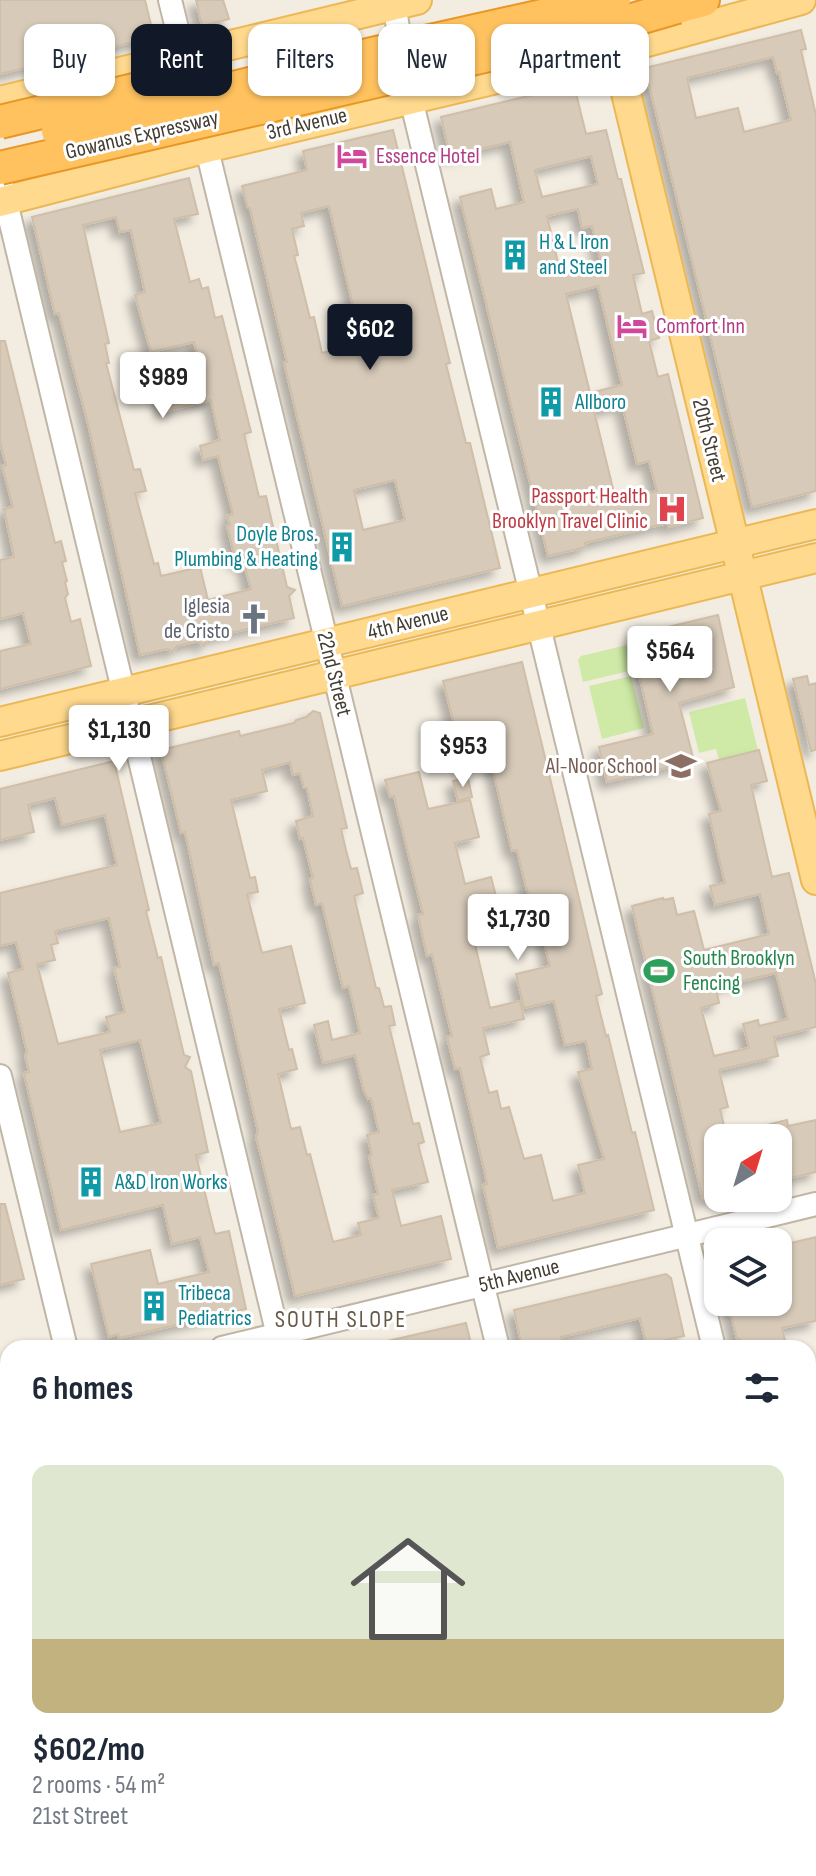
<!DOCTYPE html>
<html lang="en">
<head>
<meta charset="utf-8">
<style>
  :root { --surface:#fff; --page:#f2f2f3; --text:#1f2937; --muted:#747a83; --line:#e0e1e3; --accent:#111827 }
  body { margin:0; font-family:"Sofia Sans Condensed",sans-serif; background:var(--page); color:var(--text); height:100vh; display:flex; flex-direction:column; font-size:30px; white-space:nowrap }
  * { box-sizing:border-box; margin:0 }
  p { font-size:26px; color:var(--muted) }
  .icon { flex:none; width:44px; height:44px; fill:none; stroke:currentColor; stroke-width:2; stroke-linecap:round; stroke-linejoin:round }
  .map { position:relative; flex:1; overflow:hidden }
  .drawer { position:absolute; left:0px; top:1340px; width:816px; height:536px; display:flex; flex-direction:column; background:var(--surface); border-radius:24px 24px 0 0; box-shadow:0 2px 6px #0004 }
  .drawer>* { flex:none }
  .top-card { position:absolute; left:24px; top:24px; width:768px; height:72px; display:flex; gap:16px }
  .needle { width:52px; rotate:38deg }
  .controls { position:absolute; left:704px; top:1124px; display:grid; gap:16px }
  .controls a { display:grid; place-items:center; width:88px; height:88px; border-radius:16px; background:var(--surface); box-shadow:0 2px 6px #0004; font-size:40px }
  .price { position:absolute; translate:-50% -68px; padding:0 18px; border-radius:8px; background:#fff; color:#222; font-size:26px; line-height:52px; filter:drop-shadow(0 2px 4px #0008) }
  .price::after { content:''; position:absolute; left:50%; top:48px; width:24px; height:18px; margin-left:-12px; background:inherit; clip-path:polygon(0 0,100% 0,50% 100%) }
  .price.selected { background:var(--accent); color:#fff }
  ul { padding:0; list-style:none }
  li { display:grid; align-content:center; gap:16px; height:424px; padding:0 32px }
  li+li { border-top:2px solid var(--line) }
  li span { display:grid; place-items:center; height:248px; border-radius:16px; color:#555 }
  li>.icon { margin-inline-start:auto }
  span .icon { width:144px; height:144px; fill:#fffc; stroke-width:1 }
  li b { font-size:34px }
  h2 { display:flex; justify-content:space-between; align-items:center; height:96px; padding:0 32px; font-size:34px }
  .pill { padding:0 28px; border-radius:16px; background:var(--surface); box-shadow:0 2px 6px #0004; font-size:28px; line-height:72px }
  .pill.selected { background:var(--accent); color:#fff }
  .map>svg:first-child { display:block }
  .green { fill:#cfeaa6 }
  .building { fill:#d7cab9; stroke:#cfbea8; stroke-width:2; fill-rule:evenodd; filter:url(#shadow) }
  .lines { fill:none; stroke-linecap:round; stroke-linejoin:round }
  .minor-casing { stroke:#c0b6a6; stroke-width:26 }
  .major-casing { stroke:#ecb755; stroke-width:32 }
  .highway-casing { stroke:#e89725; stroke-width:36 }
  .minor { stroke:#fff; stroke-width:22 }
  .major { stroke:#ffd98d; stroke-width:28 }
  .highway { stroke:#ffc25f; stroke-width:32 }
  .highway-bridge-casing { stroke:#e89725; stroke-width:36; stroke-linecap:butt }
  .highway-bridge { stroke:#ffc25f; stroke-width:32 }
  .labels { text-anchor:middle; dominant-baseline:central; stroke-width:6; stroke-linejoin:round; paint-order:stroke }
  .street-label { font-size:22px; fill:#433c32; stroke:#fff }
  .hotel-label { font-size:22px; fill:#b23c85; stroke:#fff; text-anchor:start }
  .culture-label { font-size:22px; fill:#0d838f; stroke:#fff; text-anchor:start }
  .health-label { font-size:22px; fill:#be3a42; stroke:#fff; text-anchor:end }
  .worship-label { font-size:22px; fill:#5b616d; stroke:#fff; text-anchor:end }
  .education-label { font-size:22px; fill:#785e54; stroke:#fff; text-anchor:end }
  .leisure-label { font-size:22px; fill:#27864d; stroke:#fff; text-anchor:start }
  .neighbourhood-label { font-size:24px; letter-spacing:2px; fill:#675948; stroke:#fff }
</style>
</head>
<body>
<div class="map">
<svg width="816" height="1876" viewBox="0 0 816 1876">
  <defs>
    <filter id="shadow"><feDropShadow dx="-7" dy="7" stdDeviation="4" flood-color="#0004"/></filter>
  </defs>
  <rect width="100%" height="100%" fill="#f2ece1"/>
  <g class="green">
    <path d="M627,645l6,25 -50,12 -5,-22 3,-4z"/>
    <path d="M631,676l13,52 -42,11 -13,-53z"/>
    <path d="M745,698l13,52 -39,10 -3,-11 -17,4 -10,-41z"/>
    <path d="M8,1427v441h163l2,8h-173v-447z"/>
  </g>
  <g class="building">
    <path d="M0,0h145l9,37 -154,37z"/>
    <path d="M196,0h27l6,19 -27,7z"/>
    <path d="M801,30l5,19 -5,1 15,65v376l-64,16 -107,-439zM773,57l4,16 2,-1 12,48 -47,12 -6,-24 -42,10 -9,-40z"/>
    <path d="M574,85l12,49 20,-4 12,49h3l23,94 -11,2 9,39 10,-3 7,27 -10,3 9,36 10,-3 35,144 -34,9 -1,-4 -67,16 -16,4 1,4 -38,9 -88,-359 31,-8 5,20 28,-7 -14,-60 -60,14 -9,-39zM591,156l7,28 -56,13 -7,-27zM578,209l4,19 10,-2 10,40 -41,9 -14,-59zM598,286l24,99 -32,8 -24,-99zM622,404l15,60 12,-3 8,30 -41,10 -22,-90z"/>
    <path d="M393,130l57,233 -4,1 20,79h4l30,125 -158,38 -58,-244h3l-37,-154h-2l-6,-22 65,-16 -4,-19zM329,206l33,137 -40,10 -8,-36 -4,1 -12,-48 -4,-14 4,-1 -6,-26 12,-3 -3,-13zM395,480l10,40 -42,10 -9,-40z"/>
    <path d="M189,178l9,36 -24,5 16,63 9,-3 3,10 6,-2 7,31 7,-2 29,116 -7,2 15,63 7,-1 21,91 8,3 -6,6 5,22 -86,20 -4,8 -6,-5 -21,5 -4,5 -7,-2 -26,6 -51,-227 -30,-115 -4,1 -23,-97zM116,217l4,15 11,-2 14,62 -10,3 16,57 43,-10 8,32 -13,3 2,9 -32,8 3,14 1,4 48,-12 9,40 -20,6 3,14 15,-4 15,58 -6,2 3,9 -3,1 9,36 7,-1 8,28 -43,11 -8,-33 -39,9 -3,-13 -4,1 -19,-71 11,-2 -6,-22 -6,1 -28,-107h3l-4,-19 4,-1 -26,-118z"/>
    <path d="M0,341h5l50,202 6,-2 5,20 -4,1 5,19 -2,1 3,12 -3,4 6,24 9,-3 11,47 -91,23v-38l31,-7 -8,-31 -23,6v-59l14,-3 -10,-48 9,-2 -11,-41 4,-1 -6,-23z"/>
    <path d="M718,615l16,72 -55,16 15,58 -87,21 -8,-35 54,-13 -23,-98z"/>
    <path d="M522,662l80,332 -6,2 10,40 2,-1 24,98 3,-1 19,78 -156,38 -15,-63 4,-1 -3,-15 -24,-101 -5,1 -8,-32 5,-1 -20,-82 -5,2 -9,-41 5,-1 -29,-118 -4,1 -5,-17 34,-8 9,37 42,-9 9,37 -24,6 10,41 26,-7 5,19 -18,5 3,10 -7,1 2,9 -6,2 20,85 30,-7 4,18 -41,9 6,26 -9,3 9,36 8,-2 4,18 8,-2 15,52 17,-4 12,46 32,-8 -7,-28 26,-6 -26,-87 14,-3 -6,-28 -21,4 -11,-44 -30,7 -8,-34 34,-8 -10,-40 -4,1 -19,-77 -5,1 -23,-98 -26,6 -20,-78z"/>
    <path d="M807,676l2,9 7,-2v67l-5,1 -18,-72z"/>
    <path d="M313,711l7,2 27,115 -6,1 5,21 5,19 6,-1 6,25 -9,3 22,92h3l5,19 7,-1 4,19 -6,1 5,20 19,78 6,-1 5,19 -6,2 10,38 -36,8 9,36 40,-10 10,43 -156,37 -33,-136 -6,-23 2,-6 -39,-168 -5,2 -29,-133 -4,1 -20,-83 78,-19 1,5 54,-13 2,-3 10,-3zM290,762l3,13 7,-2 4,15h3l6,28 -17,5 4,18 3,-1 10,40 -3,1 6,26 6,-2 21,85 6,-2 11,47 -28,7 -4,-19 -14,4 9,38 32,-8 9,36 4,8 3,-1 8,34 -12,3 5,20 -3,1 9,38 -5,1 6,23 -21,5 3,12 -28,7 -23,-88 -3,1 -7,-28 -9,2 -13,-55 19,-5 -5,-20 -3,1 -10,-41 26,-6 -14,-57 -29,7 -15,-59 11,-2 -3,-15 -5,1 -19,-78 36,-9 -5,-21z"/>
    <path d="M759,750l8,31 -16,4 21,92 17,-4 27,111v43l-42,10 4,19 -59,14 9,37 -8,2 7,29h-9v58l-15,3 -71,-293 31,-8 1,2 9,-2 4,17 17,-4 10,39 65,-16 -9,-40 -45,11 -5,-19 15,-3 -16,-69 12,-3 -14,-48zM776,973l12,46 -29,7 -1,-6 -15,4 6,24 -35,8 -13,-48 18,-5 -3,-16z"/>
    <path d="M114,761l35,149 -3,1 12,47 3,-1 23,98 6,2 -5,10 6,4 17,81 -12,3 14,59 5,20 14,-3 17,78 -127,29 -1,-4 -9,3 -18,-73 59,-14 8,34 51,-12 -9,-35 -28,7 -9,-39 -102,25 -37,-157 5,-1 -4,-17 2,-3 -19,-79 15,-4 -7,-27 -16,4v-53l117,-28 -12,-50 -43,10 -7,-27 -27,7 6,27 -34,8v-51zM109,918l11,49 -6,1 11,44 -19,5 4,15 -52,12 -21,-80 18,-4 -4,-15 7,-2 -3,-12zM140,1040l21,83 -41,9 -20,-82z"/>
    <path d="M468,778l4,19 -14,4 -5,-20z"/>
    <path d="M787,1120l1,6 28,-6v52l-38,9v-43h-5l-3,-14z"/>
    <path d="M0,1204h5l19,75 -24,6z"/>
    <path d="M816,1237v84l-34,7 5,20h-45l-2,-9h-3l-9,-37h50v-56z"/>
    <path d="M666,1274l5,4 13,58 -19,4 2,8h-20l-7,-30 -79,19 3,11h-42l-8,-38z"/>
    <path d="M466,1323l6,25h-88l-1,-6z"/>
  </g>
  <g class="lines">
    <g class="minor-casing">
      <g id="minor">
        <path d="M170,0l18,73"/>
        <path d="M393,0l18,99 303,1249"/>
        <path d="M203,133l295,1215"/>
        <path d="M0,177l281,1171"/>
        <path d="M0,1076l66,272"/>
        <path d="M222,1348l594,-144"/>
        <path d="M0,1402l8,-2"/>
        <path d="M808,1738l8,34"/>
        <path d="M808,1842l8,-3"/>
        <path d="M808,1862l8,-1"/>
        <path d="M191,1868l2,8"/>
        <path d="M408,1868l2,8"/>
        <path d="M623,1868l1,6 4,2"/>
        <path d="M687,1876l34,-8"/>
        <path d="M725,1876l32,-8"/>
      </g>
    </g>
    <g class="major-casing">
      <g id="major">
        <path d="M605,6l211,874"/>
        <path d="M0,101l417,-101"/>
        <path d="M0,202l207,-54 407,-97 187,-51"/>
        <path d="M0,722l816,-198"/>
        <path d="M0,756l816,-198"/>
      </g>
    </g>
    <g class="highway-casing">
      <path id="highway" d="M677,7l26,-7"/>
    </g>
    <use href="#minor" class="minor"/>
    <use href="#major" class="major"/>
    <use href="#highway" class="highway"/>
    <g class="highway-bridge-casing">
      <g id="highway-bridge">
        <path d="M0,122l180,-43"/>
        <path d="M58,131l314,-77 242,-54"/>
        <path d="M0,168l605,-140 72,-21"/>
      </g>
    </g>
    <use href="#highway-bridge" class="highway-bridge"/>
  </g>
  <defs>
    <g id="hotel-bare" transform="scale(2.4)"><path d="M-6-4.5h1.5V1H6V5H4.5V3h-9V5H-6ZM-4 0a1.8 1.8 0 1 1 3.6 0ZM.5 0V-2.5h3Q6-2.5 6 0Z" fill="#d1479c" stroke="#fff" stroke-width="2.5" paint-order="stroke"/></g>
    <g id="building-bare" transform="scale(2.4)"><path d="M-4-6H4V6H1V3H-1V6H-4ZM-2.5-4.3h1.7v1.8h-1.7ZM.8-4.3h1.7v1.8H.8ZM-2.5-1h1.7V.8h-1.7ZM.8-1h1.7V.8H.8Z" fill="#0f9aa8" stroke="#fff" stroke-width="2.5" paint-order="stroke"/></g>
    <g id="hospital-bare" transform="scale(2.4)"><path d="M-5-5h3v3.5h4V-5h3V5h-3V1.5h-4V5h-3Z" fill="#e0444e" stroke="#fff" stroke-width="2.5" paint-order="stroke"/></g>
    <g id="church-bare" transform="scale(2.4)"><path d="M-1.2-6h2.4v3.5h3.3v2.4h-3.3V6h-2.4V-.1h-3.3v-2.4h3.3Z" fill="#6b7280" stroke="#fff" stroke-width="2.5" paint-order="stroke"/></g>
    <g id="school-bare" transform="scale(2.4)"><path d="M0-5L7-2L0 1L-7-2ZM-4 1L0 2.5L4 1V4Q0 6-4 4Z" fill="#8d6e63" stroke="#fff" stroke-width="2.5" paint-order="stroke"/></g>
    <g id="stadium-bare" transform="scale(2.4)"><path d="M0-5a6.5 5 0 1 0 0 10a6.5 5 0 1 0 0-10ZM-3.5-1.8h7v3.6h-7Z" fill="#2e9e5b" stroke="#fff" stroke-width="2.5" paint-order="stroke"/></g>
  </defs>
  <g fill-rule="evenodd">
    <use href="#hotel-bare" x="352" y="156"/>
    <use href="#building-bare" x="515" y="255"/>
    <use href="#hotel-bare" x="632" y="326"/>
    <use href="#building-bare" x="551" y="402"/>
    <use href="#hospital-bare" x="672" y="509"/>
    <use href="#building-bare" x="342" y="547"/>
    <use href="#church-bare" x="254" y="619"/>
    <use href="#school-bare" x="681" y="766"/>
    <use href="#stadium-bare" x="659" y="971"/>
    <use href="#building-bare" x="91" y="1182"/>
    <use href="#building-bare" x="154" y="1306"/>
  </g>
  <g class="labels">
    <g class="street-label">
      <text transform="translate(307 124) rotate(-13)">3rd Avenue</text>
      <text transform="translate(142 135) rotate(-13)">Gowanus Expressway</text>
      <text transform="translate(709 440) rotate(76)">20th Street</text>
      <text transform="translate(408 623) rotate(-14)">4th Avenue</text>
      <text transform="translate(334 674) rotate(76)">22nd Street</text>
      <text transform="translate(519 1276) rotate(-14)">5th Avenue</text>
    </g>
    <g class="hotel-label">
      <text x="376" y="156">Essence Hotel</text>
      <text x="656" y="326">Comfort Inn</text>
    </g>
    <g class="culture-label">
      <text x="539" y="242">H &amp; L Iron<tspan x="539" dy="25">and Steel</tspan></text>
      <text x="575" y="402">Allboro</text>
      <text x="318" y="534" text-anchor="end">Doyle Bros.<tspan x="318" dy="25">Plumbing &amp; Heating</tspan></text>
      <text x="115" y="1182">A&amp;D Iron Works</text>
      <text x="178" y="1293">Tribeca<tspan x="178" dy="25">Pediatrics</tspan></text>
    </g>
    <g class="health-label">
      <text x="648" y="496">Passport Health<tspan x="648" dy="25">Brooklyn Travel Clinic</tspan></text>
    </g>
    <g class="worship-label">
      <text x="230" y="606">Iglesia<tspan x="230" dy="25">de Cristo</tspan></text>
    </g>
    <g class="education-label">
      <text x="657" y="766">Al-Noor School</text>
    </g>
    <g class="leisure-label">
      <text x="683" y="958">South Brooklyn<tspan x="683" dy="25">Fencing</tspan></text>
    </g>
    <g class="neighbourhood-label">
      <text x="341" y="1319">SOUTH SLOPE</text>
    </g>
  </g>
</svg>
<div class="controls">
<a><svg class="needle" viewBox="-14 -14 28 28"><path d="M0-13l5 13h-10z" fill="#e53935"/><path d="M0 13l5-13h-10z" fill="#747a83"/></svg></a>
<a><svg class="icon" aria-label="layers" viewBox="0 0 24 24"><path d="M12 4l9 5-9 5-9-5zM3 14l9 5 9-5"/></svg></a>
</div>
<b class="price selected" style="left:370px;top:372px">$602</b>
<b class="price" style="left:163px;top:420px">$989</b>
<b class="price" style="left:670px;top:694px">$564</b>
<b class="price" style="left:119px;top:773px">$1,130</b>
<b class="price" style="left:463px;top:789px">$953</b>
<b class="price" style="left:518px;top:962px">$1,730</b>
<div class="top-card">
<a class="pill">Buy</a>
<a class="pill selected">Rent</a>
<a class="pill">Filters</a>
<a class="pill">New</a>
<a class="pill">Apartment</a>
</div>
<section class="drawer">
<h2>6 homes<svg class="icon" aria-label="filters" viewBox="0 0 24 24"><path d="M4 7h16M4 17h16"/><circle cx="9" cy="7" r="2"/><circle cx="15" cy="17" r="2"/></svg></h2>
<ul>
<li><span style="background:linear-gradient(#dfe7d0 70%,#c2b280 0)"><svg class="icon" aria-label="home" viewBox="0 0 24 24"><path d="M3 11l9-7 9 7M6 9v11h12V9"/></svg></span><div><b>$602/mo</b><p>2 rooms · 54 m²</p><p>21st Street</p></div></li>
</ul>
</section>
</div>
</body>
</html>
